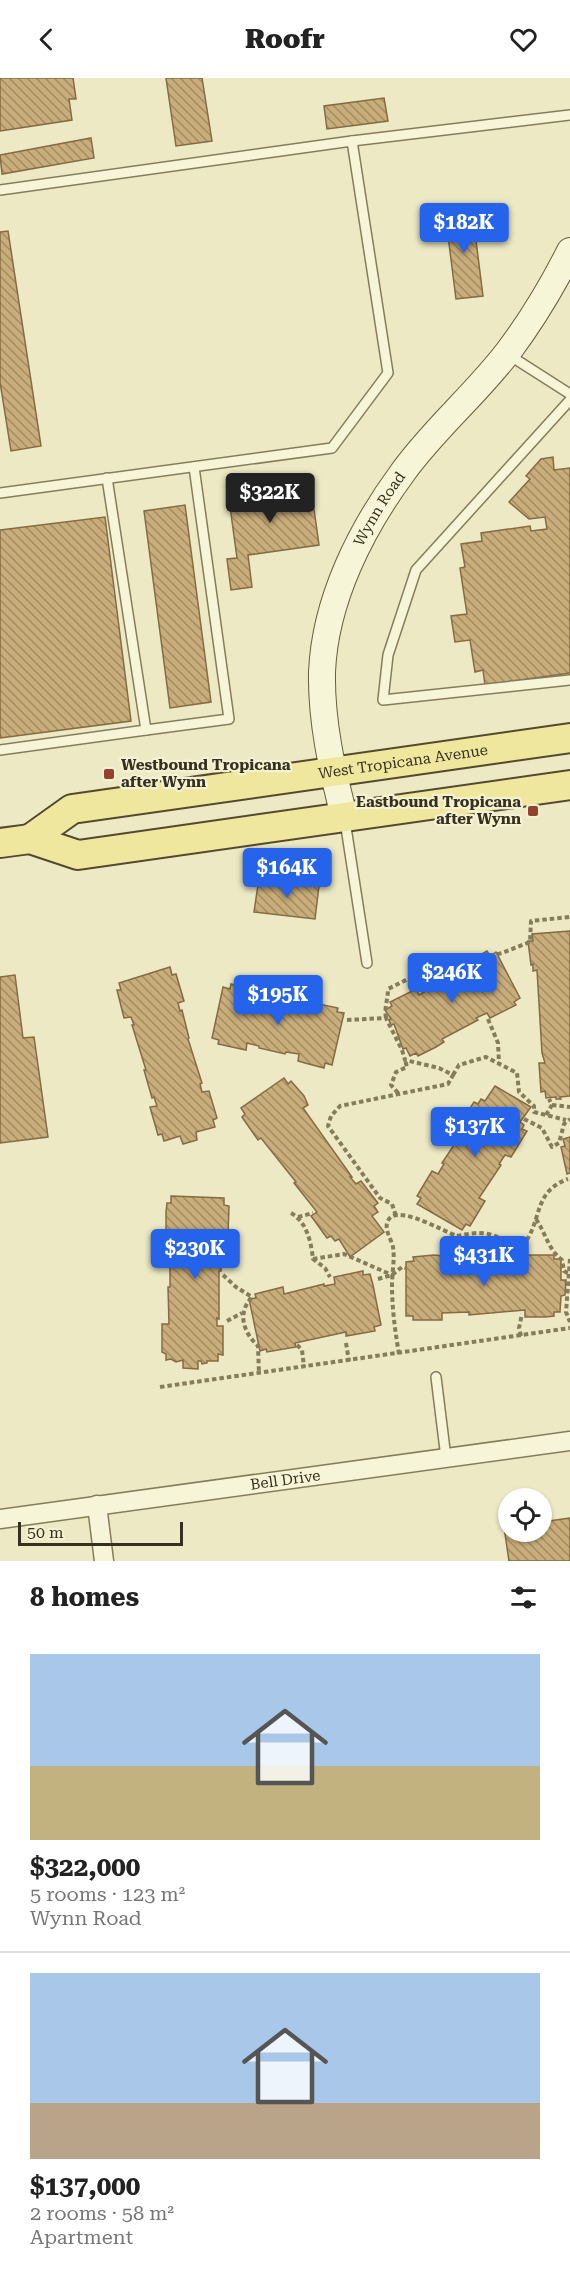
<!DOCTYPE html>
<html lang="en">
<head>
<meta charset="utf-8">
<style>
  :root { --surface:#fff; --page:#f2f2f2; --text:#222; --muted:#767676; --line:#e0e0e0; --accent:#2563eb }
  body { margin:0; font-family:"Roboto Serif",serif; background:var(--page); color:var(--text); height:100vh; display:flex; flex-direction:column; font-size:22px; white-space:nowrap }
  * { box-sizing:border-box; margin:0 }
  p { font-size:20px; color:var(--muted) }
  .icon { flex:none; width:33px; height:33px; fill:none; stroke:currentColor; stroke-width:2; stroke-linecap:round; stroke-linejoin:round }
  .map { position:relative; height:1483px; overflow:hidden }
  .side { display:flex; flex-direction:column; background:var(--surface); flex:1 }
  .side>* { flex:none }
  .controls { position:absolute; left:498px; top:1410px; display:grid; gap:12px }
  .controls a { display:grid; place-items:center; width:54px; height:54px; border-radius:50%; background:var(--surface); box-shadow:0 2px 4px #0004; font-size:30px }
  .scale { position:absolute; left:18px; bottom:15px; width:165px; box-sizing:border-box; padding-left:6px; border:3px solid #37301f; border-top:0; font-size:16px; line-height:21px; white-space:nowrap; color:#37301f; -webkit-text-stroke:4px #f4f2d3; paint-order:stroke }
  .price { position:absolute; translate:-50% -51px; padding:0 14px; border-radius:6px; background:var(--accent); color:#fff; font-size:20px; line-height:39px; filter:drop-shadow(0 2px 3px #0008) }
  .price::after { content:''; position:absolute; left:50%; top:36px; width:18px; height:14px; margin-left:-9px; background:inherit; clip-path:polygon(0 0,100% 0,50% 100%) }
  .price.current { background:#222; color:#fff }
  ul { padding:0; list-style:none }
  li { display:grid; align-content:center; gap:12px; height:318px; padding:0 30px }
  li+li { border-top:2px solid var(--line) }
  li span { display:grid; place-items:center; height:186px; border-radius:0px; color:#555 }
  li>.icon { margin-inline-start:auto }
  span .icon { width:108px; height:108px; fill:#fffc; stroke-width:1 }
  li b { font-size:26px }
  h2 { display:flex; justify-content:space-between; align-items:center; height:72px; padding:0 30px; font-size:26px }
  header { display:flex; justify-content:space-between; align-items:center; height:78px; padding:0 30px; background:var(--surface); font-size:27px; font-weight:800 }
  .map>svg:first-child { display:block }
  .building { fill:url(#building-back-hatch); stroke:#856b42; stroke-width:1.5 }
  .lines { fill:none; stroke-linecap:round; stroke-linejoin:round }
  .lane-casing { stroke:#867c5b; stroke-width:12 }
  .street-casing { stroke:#867c5b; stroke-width:21 }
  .secondary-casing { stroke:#685c3e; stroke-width:28 }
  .primary-casing { stroke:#54492f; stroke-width:32 }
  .path { stroke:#867c5b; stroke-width:4; stroke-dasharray:4.5 3; stroke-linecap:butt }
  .lane { stroke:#f7f5d7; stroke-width:9 }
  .street { stroke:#f7f5d7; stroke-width:18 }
  .secondary { stroke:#f7f5d7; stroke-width:26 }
  .primary { stroke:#eee79d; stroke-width:28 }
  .poi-dot { fill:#93432d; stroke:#f4f2d3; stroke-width:2 }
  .labels { text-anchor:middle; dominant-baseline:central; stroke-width:4.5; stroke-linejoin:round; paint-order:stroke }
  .street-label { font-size:15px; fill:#37301f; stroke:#f4f2d3 }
  .poi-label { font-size:15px; font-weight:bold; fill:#37301f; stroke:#f4f2d3; text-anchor:start }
</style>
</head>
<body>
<header><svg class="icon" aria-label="back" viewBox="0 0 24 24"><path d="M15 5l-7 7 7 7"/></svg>Roofr<svg class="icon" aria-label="heart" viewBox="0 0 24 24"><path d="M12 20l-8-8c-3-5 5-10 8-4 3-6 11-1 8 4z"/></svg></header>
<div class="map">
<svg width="570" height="1483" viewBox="0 0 570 1483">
  <defs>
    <pattern id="building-back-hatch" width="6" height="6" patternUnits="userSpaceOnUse" patternTransform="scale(1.5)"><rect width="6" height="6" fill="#c9ad7b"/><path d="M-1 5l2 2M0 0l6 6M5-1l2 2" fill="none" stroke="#a48d64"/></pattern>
  </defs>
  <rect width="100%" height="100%" fill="#ece9c4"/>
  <g class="building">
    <path d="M0,0h73l3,21h-7l3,21 -72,11z"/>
    <path d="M166,0h36l10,63 -36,5z"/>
    <path d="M384,20l4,23 -61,8 -3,-23z"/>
    <path d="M91,60l3,20 -92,16 -2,-19z"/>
    <path d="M472,131l11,87 -27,3 -11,-87z"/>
    <path d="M8,153l33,215 -30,5 -11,-69v-150z"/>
    <path d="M553,379l1,13 16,-2v205l-85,12 -2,-15 -8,2 -5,-32 -15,2 -4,-26 16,-2 -7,-46 5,-1 -4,-23 21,-3 -1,-8 49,-7 1,5 16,-2 -2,-12 -16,2 -20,-17 21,-23 -4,-3 15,-17z"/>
    <path d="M310,402l9,65 -71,10 4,32 -21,3 -4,-31 10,-1 -9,-66z"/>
    <path d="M185,427l26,197 -41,6 -26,-197z"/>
    <path d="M105,439l26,204 -131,17v-208z"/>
    <path d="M259,800l60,8 -4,33 -61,-7z"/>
    <path d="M570,853v165l-10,1 1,2h-5v-2l-10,1 -1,-7 -4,1 -2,-29h6l-3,-10 -5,-83 -4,1v-7l-2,1 -3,-24h5l-1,-7z"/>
    <path d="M487,873l3,5 6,-4 24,46 -6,4 2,3 -26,13 -3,-5 -11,5 2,2 -36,19 2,3 -8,5 -18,9 -2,-3 -6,3 -4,-8 -3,1 -9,-25 -3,1 -2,-5 2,-1 -6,-9 7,-4 -2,-4 26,-13 3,6 35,-20 1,1 10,-5 -3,-6z"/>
    <path d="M170,889l2,8 4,-1 8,27 -6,2 2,8 2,-1 7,28 -1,1 14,44 -2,1 2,8 7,-1 8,27 -4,2 2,7 -19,5 1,8 -14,4 -3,-8 -16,5 -2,-7 -4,1 -8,-28 7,-1 -3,-9 -2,1 -8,-28h2l-14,-45h2l-3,-8 -7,1 -7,-28h4l-2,-7z"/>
    <path d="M15,897l8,63 11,-1 14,100 -48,6v-166z"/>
    <path d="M231,906l28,6 -1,7 50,11 2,-6 28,6 -1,4 7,1 -12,52 -7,-2 -1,5 -19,-5 -7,-2 1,-7 -13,-2 -1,2 -26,-6v-2l-12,-3 -1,7 -28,-6 1,-4 -7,-2 11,-51 7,2z"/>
    <path d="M284,1000l4,6 3,-3 13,15 4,9 -5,3 49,69h-2l6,7 5,-3 17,22 -4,3 4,6 -6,4 12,16 -34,25 -11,-18 -4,2 -4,-5 -4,2 -16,-22 6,-4 -23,-29 2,-1 -35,-44 -3,2 -16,-23 3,-3 -4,-6z"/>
    <path d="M495,1008l36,21 -11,15 4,3 -2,4 5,2 -16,26 -6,-2 -6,9 2,1 -22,33 6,3 -15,25 -4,-2 -4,6 -45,-26 4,-6 -4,-2 15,-25 6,3 6,-10 -2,-1 22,-33 -6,-3 16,-25 4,2 3,-5 4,2z"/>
    <path d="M570,1059v36l-3,1 -6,-27 4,-1 -2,-7z"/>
    <path d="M171,1118l53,2v7l5,1 -1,28h-9v8l3,1 -1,28h-2v48l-2,-1v8h6v29l-5,-1v7h-11v2l-5,1 -1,-3h-3v8l-15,-1v-8l-7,2 -5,-3 -5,1v-6l-4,-2v-28h7l-1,-37h2v-46h2v-9l-6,-1v-19l1,-9h4z"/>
    <path d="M434,1177l9,1 -1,7h27v-2l56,1v-7h29v4h7v21h5l-1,15 -4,1 -1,16h-6v4l-9,1h-20v-7l-56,5v-3l-27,1v7h-29v-4h-7v-54l8,-1 -1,-4z"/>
    <path d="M363,1193v4l7,-1 3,11 8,40 -7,2 1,4 -29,5v-4l-51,11 1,4 -29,5 -1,-3 -6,2 -11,-52 7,-1 -1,-4 28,-7 1,7 40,-10v2l11,-2 -1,-7z"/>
    <path d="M570,1440v43h-61l-5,-34 4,-1v6h34v-10z"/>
  </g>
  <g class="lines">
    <g class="lane-casing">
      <g id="lane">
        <path d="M352,63l218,-26"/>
        <path d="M0,112l352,-49 36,232 -56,75 -332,45"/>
        <path d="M509,277l61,39"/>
        <path d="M570,322l-154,170 -28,85 -5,45 187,-20"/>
        <path d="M107,400l39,252 83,-11 -35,-252"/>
        <path d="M0,672l146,-20"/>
        <path d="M345,743l22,142"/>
        <path d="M436,1299l10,81"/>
      </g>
    </g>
    <g class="street-casing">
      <g id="street">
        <path d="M97,1427l7,56"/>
        <path id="s1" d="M0,1441l570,-78"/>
      </g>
    </g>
    <g class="secondary-casing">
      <g id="secondary">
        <path id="s2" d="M344,738c-12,-47 -23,-95 -22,-144 3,-72 39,-143 81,-200 31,-43 73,-78 105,-120 24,-32 44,-65 62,-101"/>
      </g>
    </g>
    <g class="primary-casing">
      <g id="primary">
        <path id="s3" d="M30,761l42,-30 498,-71"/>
        <path d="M0,765l30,-4 48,16 492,-70"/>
      </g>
    </g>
    <g class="path">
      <path d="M386,940c-2,-11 2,-18 2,-29l64,-32 7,7 43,-11 28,-11 1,-21 39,-4"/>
      <path d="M488,941l10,24 1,20"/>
      <path d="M347,942l39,-2 16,32 3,10 34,8 14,7 -5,9 -108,22 -9,10 -3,10 52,72 12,6 4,12"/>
      <path d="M453,997l6,-10 27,-8 31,16 2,19 15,14v6l32,8"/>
      <path d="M398,1015l-7,-8 5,-13 11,-5 -2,-7"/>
      <path d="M552,1027l18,2"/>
      <path d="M546,1037l6,-10 -3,-6"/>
      <path d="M524,1041l18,9 10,19 7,-4 5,-19 6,-5"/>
      <path d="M291,1135c16,9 20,29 22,46l12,9 5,9"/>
      <path d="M298,1139l15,-4"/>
      <path d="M536,1141c10,15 12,30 26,41l2,11 5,3"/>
      <path d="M457,1158c10,-2 24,-5 35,-1 14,4 13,12 31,10 20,-24 9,-53 45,-66"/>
      <path d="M313,1181l31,-5 48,21"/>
      <path d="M570,1181l-4,53 4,10"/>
      <path d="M223,1197l13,12 16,10c-15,16 -9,35 6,49l1,28"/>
      <path d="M378,1201l14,-4 10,-8 4,1"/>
      <path d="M227,1243l15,-8"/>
      <path d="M521,1258l-2,-8 3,-14"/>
      <path d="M346,1265l3,18"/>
      <path d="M297,1267l5,5 2,17"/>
      <path d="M399,1276c-4,-23 -7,-46 -7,-69 0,-13 3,-26 1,-38 -2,-9 -12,-22 -2,-30 13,-9 52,14 66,19l1,7 -10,10"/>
      <path d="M160,1309l410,-59"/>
    </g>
    <use href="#lane" class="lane"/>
    <use href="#street" class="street"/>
    <use href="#secondary" class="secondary"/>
    <use href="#primary" class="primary"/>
  </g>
  <g class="poi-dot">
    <rect x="103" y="690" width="12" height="12" rx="3"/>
    <rect x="527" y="727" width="12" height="12" rx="3"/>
  </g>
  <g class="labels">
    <g class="street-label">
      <text stroke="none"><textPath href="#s2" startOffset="321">Wynn Road</textPath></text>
      <text stroke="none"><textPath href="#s3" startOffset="386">West Tropicana Avenue</textPath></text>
      <text stroke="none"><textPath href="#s1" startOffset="288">Bell Drive</textPath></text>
    </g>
    <g class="poi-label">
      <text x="121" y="687">Westbound Tropicana<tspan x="121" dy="17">after Wynn</tspan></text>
      <text x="521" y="724" text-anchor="end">Eastbound Tropicana<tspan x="521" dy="17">after Wynn</tspan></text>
    </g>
  </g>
</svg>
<div class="controls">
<a><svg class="icon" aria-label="locate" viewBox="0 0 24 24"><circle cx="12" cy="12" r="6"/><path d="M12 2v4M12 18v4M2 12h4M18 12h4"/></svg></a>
</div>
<div class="scale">50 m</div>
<b class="price" style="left:464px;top:176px">$182K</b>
<b class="price current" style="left:270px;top:446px">$322K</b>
<b class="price" style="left:287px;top:821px">$164K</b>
<b class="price" style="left:452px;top:926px">$246K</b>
<b class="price" style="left:278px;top:948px">$195K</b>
<b class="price" style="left:475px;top:1080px">$137K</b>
<b class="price" style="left:195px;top:1202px">$230K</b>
<b class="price" style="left:484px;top:1209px">$431K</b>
</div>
<section class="side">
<h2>8 homes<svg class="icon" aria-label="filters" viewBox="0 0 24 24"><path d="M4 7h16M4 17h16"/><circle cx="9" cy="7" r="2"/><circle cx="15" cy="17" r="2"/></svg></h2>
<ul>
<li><span style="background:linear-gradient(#a9c7e8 60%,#c2b280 0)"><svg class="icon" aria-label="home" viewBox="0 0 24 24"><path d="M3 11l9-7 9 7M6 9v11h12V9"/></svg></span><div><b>$322,000</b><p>5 rooms · 123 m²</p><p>Wynn Road</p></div></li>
<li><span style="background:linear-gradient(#a9c7e8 70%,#b9a48a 0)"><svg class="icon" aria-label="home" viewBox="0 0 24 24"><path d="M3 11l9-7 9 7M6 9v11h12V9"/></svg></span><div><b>$137,000</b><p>2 rooms · 58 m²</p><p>Apartment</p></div></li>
</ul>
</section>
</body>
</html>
